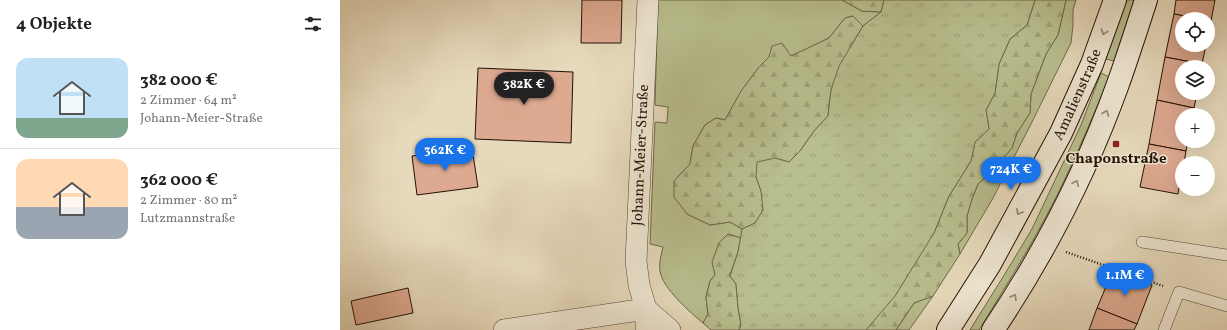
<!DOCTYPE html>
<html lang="de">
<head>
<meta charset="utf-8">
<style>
  :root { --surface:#fff; --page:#f6f6f6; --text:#222; --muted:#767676; --line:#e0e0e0; --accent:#1a73e8 }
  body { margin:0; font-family:Vollkorn,serif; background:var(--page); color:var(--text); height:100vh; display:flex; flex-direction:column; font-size:15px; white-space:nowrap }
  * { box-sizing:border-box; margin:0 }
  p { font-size:13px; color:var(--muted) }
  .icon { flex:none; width:22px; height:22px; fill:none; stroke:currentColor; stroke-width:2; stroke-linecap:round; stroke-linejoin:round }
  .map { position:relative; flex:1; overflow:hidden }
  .side { display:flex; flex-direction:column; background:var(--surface); width:340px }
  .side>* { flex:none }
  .tools { position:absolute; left:835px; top:12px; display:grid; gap:8px }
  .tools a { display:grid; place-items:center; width:40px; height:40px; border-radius:50%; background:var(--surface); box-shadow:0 4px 16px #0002; font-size:20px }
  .price { position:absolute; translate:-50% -34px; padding:0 9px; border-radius:14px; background:var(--accent); color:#fff; font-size:13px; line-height:26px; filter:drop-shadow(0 1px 2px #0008) }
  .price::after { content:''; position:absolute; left:50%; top:24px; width:12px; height:9px; margin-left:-6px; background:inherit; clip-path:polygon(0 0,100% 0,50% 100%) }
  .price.on { background:#222; color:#fff }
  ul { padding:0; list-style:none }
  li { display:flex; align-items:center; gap:12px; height:100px; padding:0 16px }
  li+li { border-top:1px solid var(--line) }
  li span { display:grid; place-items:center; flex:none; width:112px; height:80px; border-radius:12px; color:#555 }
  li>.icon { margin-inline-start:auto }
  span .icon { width:48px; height:48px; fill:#fffc; stroke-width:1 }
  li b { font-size:17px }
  h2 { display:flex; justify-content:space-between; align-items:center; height:48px; padding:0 16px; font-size:17px }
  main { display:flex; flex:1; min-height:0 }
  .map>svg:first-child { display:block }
  .grass { fill:#b8be8e; stroke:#6e684a }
  .forest { fill:url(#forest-firs); stroke:#6e684a }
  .park { fill:url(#park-tufts); stroke:#6e684a }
  .building { fill:#dda990; stroke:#231207 }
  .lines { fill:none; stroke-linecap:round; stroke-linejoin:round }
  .lane-casing { stroke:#544434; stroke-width:12 }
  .street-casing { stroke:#544434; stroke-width:22 }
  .secondary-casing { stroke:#231207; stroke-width:24 }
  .path { stroke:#231207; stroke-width:2.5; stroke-dasharray:1 2; stroke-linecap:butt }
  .lane { stroke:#efe7d3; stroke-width:11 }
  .street { stroke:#efe7d3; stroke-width:21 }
  .secondary { stroke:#efe7d3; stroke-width:22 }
  .oneway { stroke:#938777 }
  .poi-dot { fill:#8f2418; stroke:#efe7d3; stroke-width:1.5 }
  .labels { text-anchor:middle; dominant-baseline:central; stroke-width:3; stroke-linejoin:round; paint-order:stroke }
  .street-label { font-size:15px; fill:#231207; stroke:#efe7d3 }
  .poi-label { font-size:15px; font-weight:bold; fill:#231207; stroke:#efe7d3 }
</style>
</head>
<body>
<main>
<section class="side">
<h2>4 Objekte<svg class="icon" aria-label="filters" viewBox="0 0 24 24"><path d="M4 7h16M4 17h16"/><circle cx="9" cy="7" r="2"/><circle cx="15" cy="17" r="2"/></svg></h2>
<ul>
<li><span style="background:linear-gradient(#bfe0f5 75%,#7fa58c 0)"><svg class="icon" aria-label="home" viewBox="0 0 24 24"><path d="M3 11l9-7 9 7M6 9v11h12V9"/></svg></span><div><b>382 000 €</b><p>2 Zimmer · 64 m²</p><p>Johann-Meier-Straße</p></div></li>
<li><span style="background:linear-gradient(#ffd9b3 60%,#9aa5b1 0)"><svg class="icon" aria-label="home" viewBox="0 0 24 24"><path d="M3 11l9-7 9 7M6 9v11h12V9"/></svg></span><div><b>362 000 €</b><p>2 Zimmer · 80 m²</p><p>Lutzmannstraße</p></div></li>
</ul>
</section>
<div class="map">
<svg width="887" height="330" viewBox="0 0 887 330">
  <defs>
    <pattern id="forest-firs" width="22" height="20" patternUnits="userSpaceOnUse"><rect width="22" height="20" fill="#b8be8e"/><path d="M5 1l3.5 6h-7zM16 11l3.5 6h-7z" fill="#9ea279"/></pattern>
    <pattern id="park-tufts" width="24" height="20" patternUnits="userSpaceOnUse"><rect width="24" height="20" fill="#b8be8e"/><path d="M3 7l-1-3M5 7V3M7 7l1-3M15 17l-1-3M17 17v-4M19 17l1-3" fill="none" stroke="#9ea279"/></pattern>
  </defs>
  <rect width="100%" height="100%" fill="#e7dabc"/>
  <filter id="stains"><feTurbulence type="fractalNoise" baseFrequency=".005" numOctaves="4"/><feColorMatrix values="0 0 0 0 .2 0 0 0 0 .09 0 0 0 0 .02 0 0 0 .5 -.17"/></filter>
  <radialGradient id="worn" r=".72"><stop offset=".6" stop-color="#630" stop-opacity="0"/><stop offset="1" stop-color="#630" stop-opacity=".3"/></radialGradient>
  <g class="grass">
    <path d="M318,0h184l20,11 19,1 -18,14 -10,-10 -8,2 -16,20 -20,10 -18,8 -22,1c-19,18 -31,40 -44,63l-9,-2 -11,7 -12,21 -3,18 -16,17 13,33 23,11 20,-3 12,7 -1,9 -13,-4 -9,9 -6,19 2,13 -5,6 -4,16 2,17 -5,9c-12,-10 -41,-35 -43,-52 -1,-8 1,-16 3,-24l-13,-3 5,-122 12,1 1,-16 -13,-2z"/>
    <path d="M726,0h10l-3,10v15l-2,18 -40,81 -38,74 -33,56 -2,-10 9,-11v-17l5,-17 6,-15 12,-11 22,-25 5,-15 13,-20 1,-19 15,-40 12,-19z"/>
    <path d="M787,0h7l-20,61 -8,-2z"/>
    <path d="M761,73l8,4c-14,35 -29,70 -45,104 -24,51 -54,98 -83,146l-2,3h-9l33,-53 29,-48 49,-104z"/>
    <path d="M593,296l-24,34h-13l18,-27z"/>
  </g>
  <g class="forest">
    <path d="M502,0h42l-3,12 -19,-1z"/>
    <path d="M695,0h31l-8,35 -12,19 -15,40 -1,19 -13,20 -5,15 -22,25 -12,11 -6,15 -5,17v17l-9,11 2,10 -27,42 -19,7 -18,27h-30l68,-97 15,-37 22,-35 4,-19 14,-13 -3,-19 9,-17 4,-29 11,-25 17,-14z"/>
    <path d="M513,16l10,10 -11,18 -21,46 -3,26 -14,15 -14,20 -11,11 -14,-4 -19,19c6,15 12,32 0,45 -3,3 -10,5 -14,7l-12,-7 -20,3 -23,-11 -13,-17v-16l16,-17 3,-18 12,-21 11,-7 9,2 16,-29 18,-24 10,-10 3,-11 10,-3 9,13 38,-18 16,-20z"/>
    <path d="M388,234l13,4 -3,14 -8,23 6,9 2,23 3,18 -2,5h-28l-8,-7 5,-9 -2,-17 4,-16 5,-6 -3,-13 7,-19z"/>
  </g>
  <path class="park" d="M544,0h151l-8,25 -17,14 -11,25 -4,29 -9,17 3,19 -14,13 -4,19 -22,35 -15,37 -39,63 -29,34h-127l2,-5 -3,-18 -2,-23 -6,-8 8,-24 4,-23 13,-6 8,-13 -2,-19 -5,-14 1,-15 18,-4 14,4 11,-11 14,-20 14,-15 3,-26 8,-24 24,-40 18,-14z"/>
  <g class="building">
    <path d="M242,0h40l-1,43h-40z"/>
    <path d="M836,0h39l-4,21 -3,-1v-1h-7l-27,-5z"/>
    <path d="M834,14l27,5h-19v26h24l-4,19 -37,-7z"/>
    <path d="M825,57l37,7v3h-20v26h15l-3,15 -37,-8z"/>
    <path d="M138,68l95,4 -2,71 -96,-4z"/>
    <path d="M817,100l37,8 -1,7h-11v26h6l-2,10 -37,-7z"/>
    <path d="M809,144l37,7 -2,12h-2v8l-4,23 -38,-7z"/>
    <path d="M132,148l6,39 -61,8 -5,-39z"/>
    <path d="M773,270l39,15 -15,39 -40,-16z"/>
    <path d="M68,288l5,25 -57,12 -5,-24z"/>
    <path d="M757,308l40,16 -3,6h-45z"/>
  </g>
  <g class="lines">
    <g class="lane-casing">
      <g id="lane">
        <path d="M802,242l85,13"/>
        <path d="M824,330l15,-38 48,14"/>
      </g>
    </g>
    <g class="street-casing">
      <g id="street">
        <path d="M164,330l142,-21 24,21"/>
        <path id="s1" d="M306,330v-21l-7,-24 -3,-24 12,-261"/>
      </g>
    </g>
    <g class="secondary-casing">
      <g id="secondary">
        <path id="s2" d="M608,330l42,-66 71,-131 31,-69 23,-64"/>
        <path d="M653,330c51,-76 94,-160 125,-246 10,-28 19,-56 28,-84"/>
      </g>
    </g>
    <path class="path" d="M726,252l97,34"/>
    <use href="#lane" class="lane"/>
    <use href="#street" class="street"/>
    <use href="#secondary" class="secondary"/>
  </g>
  <defs><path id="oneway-chevron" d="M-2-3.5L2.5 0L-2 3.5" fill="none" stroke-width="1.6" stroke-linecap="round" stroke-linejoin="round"/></defs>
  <g class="oneway">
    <use href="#oneway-chevron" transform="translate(764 32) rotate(110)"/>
    <use href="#oneway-chevron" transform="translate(766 113) rotate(-68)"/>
    <use href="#oneway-chevron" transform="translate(736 183) rotate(-64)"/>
    <use href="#oneway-chevron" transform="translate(679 212) rotate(119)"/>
    <use href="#oneway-chevron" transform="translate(674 297) rotate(-59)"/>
  </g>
  <rect class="poi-dot" x="772" y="140" width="8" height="8" rx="2"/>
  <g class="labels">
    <g class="street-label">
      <text stroke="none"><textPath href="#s2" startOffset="269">Amalienstraße</textPath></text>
      <text stroke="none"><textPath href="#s1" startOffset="176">Johann-Meier-Straße</textPath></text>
    </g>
    <g class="poi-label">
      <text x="776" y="159">Chaponstraße</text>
    </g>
  </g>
  <rect width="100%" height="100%" filter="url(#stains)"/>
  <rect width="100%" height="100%" fill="url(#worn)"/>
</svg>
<div class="tools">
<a><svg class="icon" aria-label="locate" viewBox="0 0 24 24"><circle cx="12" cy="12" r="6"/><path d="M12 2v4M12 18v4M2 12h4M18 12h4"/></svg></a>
<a><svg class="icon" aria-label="layers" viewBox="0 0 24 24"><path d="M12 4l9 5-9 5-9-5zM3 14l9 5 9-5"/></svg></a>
<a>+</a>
<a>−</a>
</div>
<b class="price on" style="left:184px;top:106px">382K €</b>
<b class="price" style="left:105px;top:172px">362K €</b>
<b class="price" style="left:671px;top:191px">724K €</b>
<b class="price" style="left:785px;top:297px">1.1M €</b>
</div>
</main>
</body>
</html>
